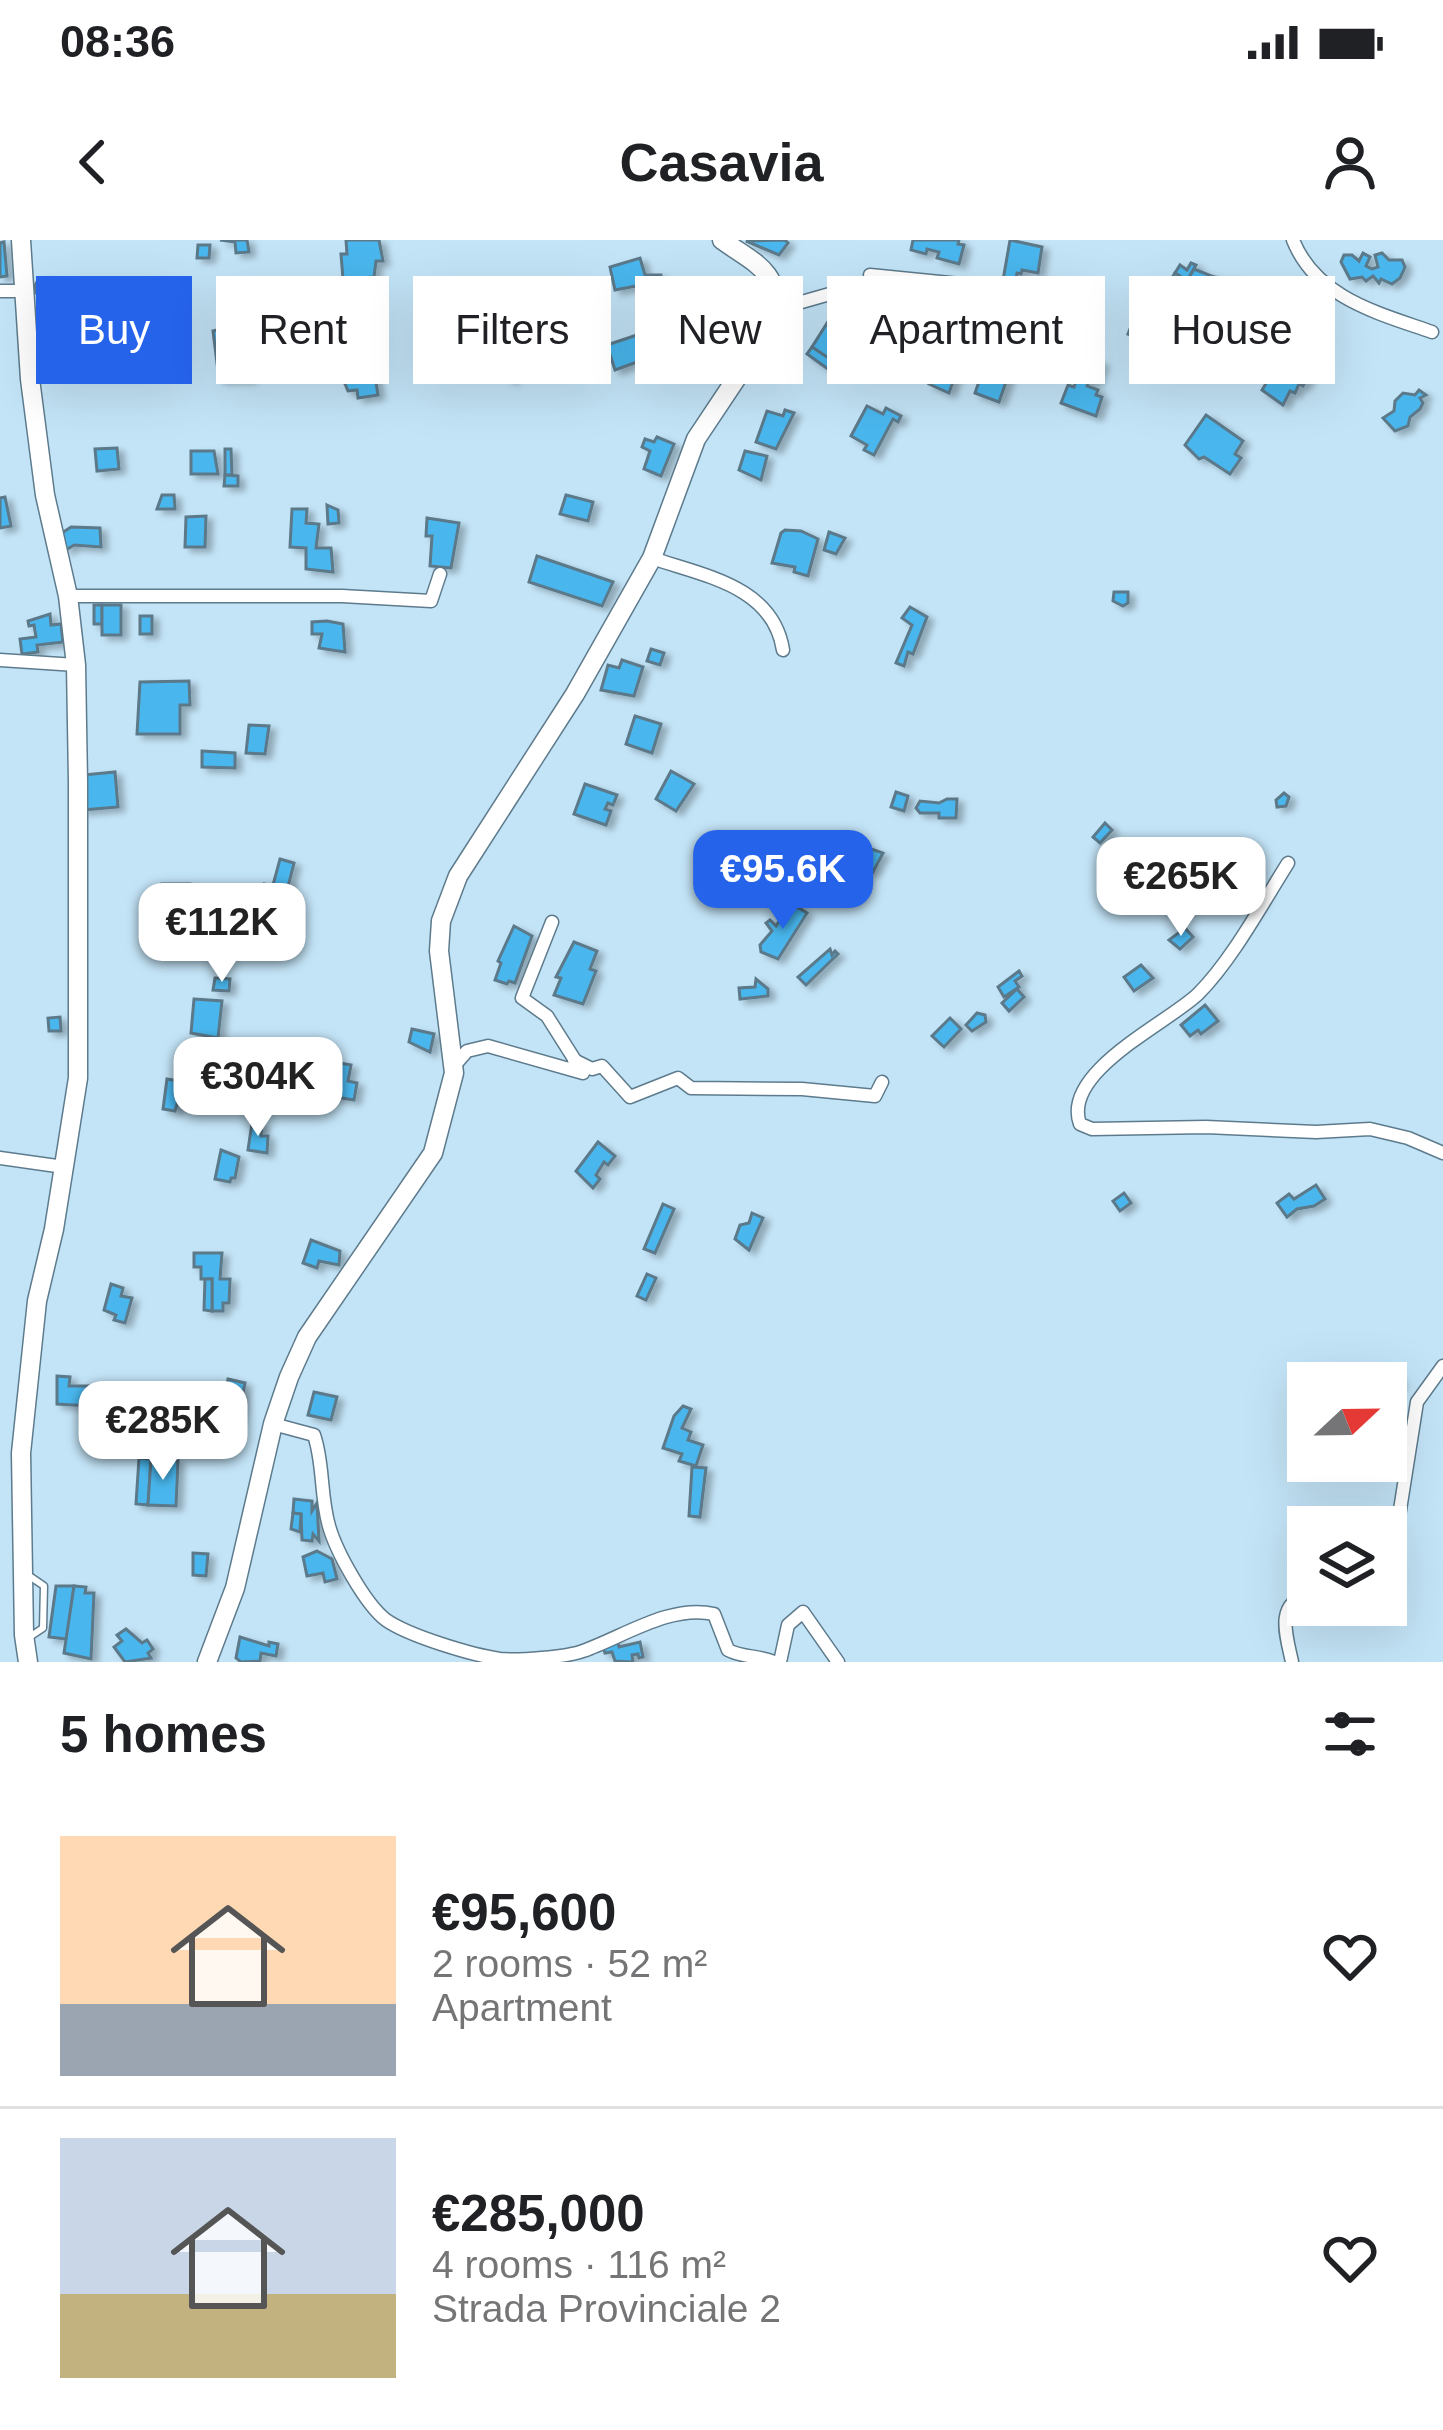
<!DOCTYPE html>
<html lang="en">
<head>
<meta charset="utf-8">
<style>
  :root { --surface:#fff; --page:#f6f6f6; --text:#202124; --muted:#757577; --line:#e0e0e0; --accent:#2563eb }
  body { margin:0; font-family:Helvetica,sans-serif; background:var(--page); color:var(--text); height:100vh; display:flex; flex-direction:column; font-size:45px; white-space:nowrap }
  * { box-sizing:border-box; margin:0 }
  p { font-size:39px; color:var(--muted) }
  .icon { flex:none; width:66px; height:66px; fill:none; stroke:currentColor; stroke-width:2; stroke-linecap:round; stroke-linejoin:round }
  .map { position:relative; height:1422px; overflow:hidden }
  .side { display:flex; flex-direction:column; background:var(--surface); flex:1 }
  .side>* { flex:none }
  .hud { position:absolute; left:36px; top:36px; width:1371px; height:108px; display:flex; gap:24px }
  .needle { width:78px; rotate:68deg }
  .controls { position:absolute; left:1287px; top:1122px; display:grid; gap:24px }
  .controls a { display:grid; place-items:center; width:120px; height:120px; border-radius:0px; background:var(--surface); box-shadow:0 12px 48px #0002; font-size:60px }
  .price { position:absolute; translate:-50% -102px; padding:0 27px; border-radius:24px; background:#fff; color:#222; font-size:39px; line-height:78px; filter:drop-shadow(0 3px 6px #0008) }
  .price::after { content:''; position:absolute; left:50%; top:72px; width:36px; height:27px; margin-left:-18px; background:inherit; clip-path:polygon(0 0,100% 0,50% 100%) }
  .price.selected { background:var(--accent); color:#fff }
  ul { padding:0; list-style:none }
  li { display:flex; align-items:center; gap:36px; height:300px; padding:0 60px }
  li+li { border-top:3px solid var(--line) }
  li span { display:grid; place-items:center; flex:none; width:336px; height:240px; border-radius:0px; color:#555 }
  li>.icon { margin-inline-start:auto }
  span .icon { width:144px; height:144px; fill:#fffc; stroke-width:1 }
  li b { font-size:51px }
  h2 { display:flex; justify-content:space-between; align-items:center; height:144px; padding:0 60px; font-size:51px }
  .pill { padding:0 42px; border-radius:0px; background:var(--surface); box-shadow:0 12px 48px #0002; font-size:42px; line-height:108px }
  .pill.selected { background:var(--accent); color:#fff }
  .status { display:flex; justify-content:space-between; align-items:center; height:84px; padding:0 60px; background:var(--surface); direction:ltr }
  .status svg { height:33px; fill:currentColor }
  header { display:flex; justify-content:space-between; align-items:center; height:156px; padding:0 60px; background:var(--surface); font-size:54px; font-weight:700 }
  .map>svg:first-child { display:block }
  .building { fill:#4ab7ee; stroke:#5b798a; stroke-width:3; filter:url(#shadow) }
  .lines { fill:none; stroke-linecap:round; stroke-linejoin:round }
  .lane-casing { stroke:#5d7b8c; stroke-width:9 }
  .street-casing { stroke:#5d7b8c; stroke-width:15 }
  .secondary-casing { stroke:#5d7b8c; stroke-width:21 }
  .lane { stroke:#fff; stroke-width:6 }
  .street { stroke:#fff; stroke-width:12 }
  .secondary { stroke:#fff; stroke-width:18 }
</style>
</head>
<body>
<div class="status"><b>08:36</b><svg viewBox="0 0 49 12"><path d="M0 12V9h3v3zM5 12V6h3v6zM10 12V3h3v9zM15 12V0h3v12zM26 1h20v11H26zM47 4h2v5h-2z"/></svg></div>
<header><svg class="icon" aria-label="back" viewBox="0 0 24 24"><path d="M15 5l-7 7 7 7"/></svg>Casavia<svg class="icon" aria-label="person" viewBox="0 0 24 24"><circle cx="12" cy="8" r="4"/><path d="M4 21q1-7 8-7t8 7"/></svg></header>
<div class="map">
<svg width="1443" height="1422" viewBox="0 0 1443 1422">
  <defs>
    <filter id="shadow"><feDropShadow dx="6" dy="4" stdDeviation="3" flood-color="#0004"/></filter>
  </defs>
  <rect width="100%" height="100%" fill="#c3e4f7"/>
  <g class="building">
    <path d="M220,0h27l2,12 -13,1 -1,-11z"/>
    <path d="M346,0h33l4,21h-7l-2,16 -31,2 -2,-25h6z"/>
    <path d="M785,0l3,3 -9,12 -33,-14z"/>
    <path d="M913,0h46l-1,4 6,1 -5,19 -22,-6 2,-6 -12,-3 -1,5 -15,-4z"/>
    <path d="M1010,0l32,7 -4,26 -16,-3 -1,4 -4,-1 -3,15 -12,-2z"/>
    <path d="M4,2l3,34 -7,1v-34z"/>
    <path d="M198,5h12l-1,13h-12z"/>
    <path d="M1363,13l7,4 -4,9 6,3 6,-2 -3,-12 7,-2 7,7h13l3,7 -5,11 -8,6 -11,-5 -2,4 -6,-7 -7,5 -4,-4 -12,2 -9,-17 3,-7h8l7,6z"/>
    <path d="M640,18l5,17h16l2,31 -20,3 -7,-23 -21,4 -5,-23z"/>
    <path d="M1191,23l5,2 -9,16 -12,-8 5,-8 7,5z"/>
    <path d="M1194,29l20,8 -3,6 16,9 -10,17 -18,-8 3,-5 -13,-7 -8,14 -16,-13 10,-17 12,8z"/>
    <path d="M1214,37l18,2 -2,14 -19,-10z"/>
    <circle cx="45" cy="48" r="10"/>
    <path d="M58,57l48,1v29l-48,-2z"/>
    <path d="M866,57l13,7 -44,62 -23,-19 22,-35 17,11z"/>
    <path d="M896,69l25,8 -18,44 -8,-2 3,-10 -16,-1z"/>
    <path d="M143,73l-3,25 -24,1 -1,-13h15v-12z"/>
    <path d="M1133,81l11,4 -5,13 -11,-4z"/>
    <path d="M239,85l11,53 -31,1 -6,-48z"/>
    <path d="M1162,85l49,15 -9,26 -47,-14z"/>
    <path d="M958,93l20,9 -8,20 -9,-4 -12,35 -20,-9 18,-47 8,3z"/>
    <path d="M640,94l8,24 -33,12 -8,-25z"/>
    <path d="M364,96l3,20 -5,1 -2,-15 -16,3 -1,-6z"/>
    <path d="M360,102l2,15 5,-1 2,9 4,-1 5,31 -20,3 -1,-8 -9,1 -14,-33 1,-12z"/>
    <path d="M502,103l13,6 -3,30 -5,-2 3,-6 -12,-1v-7l-6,-2 -2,-12z"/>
    <path d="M992,104l24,9 -17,49 -24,-9z"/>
    <path d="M812,107l21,14 -5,8 -21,-15z"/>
    <path d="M1068,111l34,12 -6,19 -6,-3 -3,7 11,4 -2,5 6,2 -6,19 -35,-13 7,-18 6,2 2,-6 -11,-4 2,-5 -6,-2z"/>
    <path d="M1292,117l21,10 -10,19 -4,-2 -4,9 -5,-2 -7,14 -21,-15 15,-25 10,3z"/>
    <path d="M1419,150l7,5 -6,3 3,5 -3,6 -10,8 -2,9 -13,5 -12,-13 11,-7 1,-10 8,-8 12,2z"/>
    <path d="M867,166l16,8 3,-6 15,8 -3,6 -5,-3 -19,36 -10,-5 3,-5 -16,-9z"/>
    <path d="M785,170l9,3 -18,36 -20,-7 11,-31 16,5z"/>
    <path d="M1206,175l37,26 -8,13 6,4 -11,16 -26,-17 -5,2 -14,-14z"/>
    <path d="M657,197l17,7 -13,32 -17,-7 6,-18 -8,-4 3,-8 9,3z"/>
    <path d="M117,208l2,21 -22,2 -2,-22z"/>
    <path d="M225,209h6l1,26h-7z"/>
    <path d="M191,211h23l4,23h-27z"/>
    <path d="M745,211l22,5 -6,24 -22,-10z"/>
    <path d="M225,235l13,1v10h-14z"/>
    <path d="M162,255h12l1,14h-18z"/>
    <path d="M566,255l27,7 -5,19 -28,-7z"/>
    <path d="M5,257l6,29 -11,2v-30z"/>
    <path d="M327,265l11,5 1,13 -11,1z"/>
    <path d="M292,269h15l-1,14 13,1 -3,24h15l2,24 -27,-3v-21l-16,-1z"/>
    <path d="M206,276l-1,31h-20l1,-30z"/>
    <path d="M427,278l32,5 -8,45 -21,-2 2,-30h-6z"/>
    <path d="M71,287l29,1 1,19 -27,-2 -8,5 -4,-17z"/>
    <path d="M785,290l16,1 17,8 -10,37 -14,-4 1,-5 -23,-4 9,-30z"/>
    <path d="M829,292l16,6 -9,16 -12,-4z"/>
    <path d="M537,316l76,26 -11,24 -73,-24z"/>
    <path d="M1114,352h14v11l-5,3 -10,-5z"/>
    <rect x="94" y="365" width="8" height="19"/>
    <rect x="102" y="365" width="19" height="30"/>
    <path d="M910,367l17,10 -14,37 -5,-2 -4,14 -8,-3 16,-38 -10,-7z"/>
    <path d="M50,374l1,11 10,-1 2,18 -26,3 1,7 -16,2 -2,-15 16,-2 -2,-12 -5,1 -1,-5z"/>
    <rect x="140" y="376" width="12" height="18"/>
    <path d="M327,381l16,3 2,28 -26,-4 3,-14h-10v-12z"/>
    <path d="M651,409l13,4 -4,12 -13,-4z"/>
    <path d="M622,420l21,7 -9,29 -33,-6 7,-25 11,3z"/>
    <path d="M189,441l1,24h-10v29h-43l3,-52z"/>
    <path d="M635,476l26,8 -9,29 -26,-9z"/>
    <path d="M249,485l20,1 -4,28 -19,-1z"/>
    <path d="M202,511l33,2v15l-33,-1z"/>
    <path d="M671,531l23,13 -18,27 -20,-12z"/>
    <path d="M115,532l3,35 -36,3 1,-35z"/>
    <path d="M585,544l32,11 -4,10 -5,-2 -3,6 6,2 -5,14 -32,-11z"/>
    <path d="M896,552l12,4 -4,15 -13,-4z"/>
    <path d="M1284,553l5,4 -3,9 -9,1 -1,-7z"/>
    <path d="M947,559h10l-1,19h-17v-5h-19l-4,-5 4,-7 19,2z"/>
    <path d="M1105,583l7,7 -12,13 -7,-6z"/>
    <path d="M854,603l29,10 -10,19 -6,-3 -9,18 -25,-20 7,-13 6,4z"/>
    <path d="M280,619l14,4 -12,47 -7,-1 -1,4 -8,-2z"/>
    <path d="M761,635l11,2 -2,13 -11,-2z"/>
    <path d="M162,644h28v21h8l1,22h-37z"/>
    <path d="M264,644l9,2 -4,16 -10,-2z"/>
    <path d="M791,663l16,10 -29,46 -17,-7 -1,-7 12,-14 -6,-8 4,-3 6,6z"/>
    <path d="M514,686l18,10 -17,47 -6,-2 -2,3 -12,-4 6,-17 -3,-2z"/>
    <path d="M1185,688l8,9 -13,12 -11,-9z"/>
    <path d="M574,702l23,9 -7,18 6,2 -13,33 -29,-9 7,-17 -5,-1z"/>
    <path d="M830,709l2,6 3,-4 3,3 -32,31 -8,-8z"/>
    <path d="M1141,725l12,13 -19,13 -10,-14z"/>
    <path d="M1019,731l3,5 -7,5 4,6 -15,10 -6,-10z"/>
    <path d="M215,738l15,1 -1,12 -16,-1z"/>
    <path d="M756,739l12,10v7l-28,3 -1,-11 16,-1z"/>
    <path d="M1017,749l7,8 -15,14 -7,-8z"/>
    <path d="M194,759l28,2 -4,37 -27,-5z"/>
    <path d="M1205,765l13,16 -17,13 -3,-4 -8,6 -9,-11z"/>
    <path d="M977,773l8,2 1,7 -14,9 -6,-6z"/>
    <path d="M60,777l1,14h-12l-1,-13z"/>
    <path d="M950,778l11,11 -17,18 -12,-11z"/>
    <path d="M412,789l22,5 -4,18 -21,-10z"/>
    <path d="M323,820l28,5 -3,16 9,2 -3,17 -30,-5 3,-17 -7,-1z"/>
    <path d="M167,839l32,5 -3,22 -19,-2 -2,7 -12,-2z"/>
    <path d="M252,883l10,1 -1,12h7l-1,17 -19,-3z"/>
    <path d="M598,902l17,14 -7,9 -4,-3 -8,13 4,4 -7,9 -17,-17z"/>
    <path d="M221,910l18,7 -4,21h-4l-1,4 -15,-3z"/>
    <path d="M1316,945l9,14 -11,7 -17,3 -10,8 -10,-14 12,-9 5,5z"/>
    <path d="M1124,953l7,10 -11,8 -7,-10z"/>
    <path d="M663,964l11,5 -19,44 -11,-4z"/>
    <path d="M752,973l11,5 -14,32 -14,-11 5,-14 9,-2z"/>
    <path d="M311,1000l29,11 -1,14 -20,-4 -2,7 -14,-5z"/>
    <path d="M194,1013h28l-2,26h10l-1,24h-6v8h-11v-32h-11v-12h-7z"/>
    <path d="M647,1034l9,4 -10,22 -9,-4z"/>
    <path d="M205,1039h7v32l-8,-1z"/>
    <path d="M111,1044l12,4 -2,8 11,2 -7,25 -11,-3 2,-5 -12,-5z"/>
    <circle cx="1392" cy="1142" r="7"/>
    <path d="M57,1136l13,1 -1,9h25l-4,20 -33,-2z"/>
    <path d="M228,1139l17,4 -7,36 -17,-3z"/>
    <path d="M148,1146l17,3 -3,23 -17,-3z"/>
    <path d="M314,1152l23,5 -6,23 -23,-5z"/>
    <path d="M683,1166l8,3 -9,19 9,4 -3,8 15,5 -7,21 -17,-5 3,-7 -19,-6 11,-32z"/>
    <path d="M139,1218l12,1 -3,46 -12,-1z"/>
    <path d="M151,1219l27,2 -2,45 -28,-1z"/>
    <path d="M692,1227l14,1 -6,49 -11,-1z"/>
    <path d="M294,1259l18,2v10l5,-8 2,38 -6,-7 -1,7 -10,-1 -1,-26 -8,-1z"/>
    <path d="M293,1273l8,1 -1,18 -9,-3z"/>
    <path d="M317,1311l15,8 5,20 -12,3 -2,-9 -16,3 -4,-19z"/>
    <path d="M193,1313l15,1 -2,22 -13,-1z"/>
    <path d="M56,1346h18l-7,53 -18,-2z"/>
    <path d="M74,1346l12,1 -1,6h9l-3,66 -27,-6z"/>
    <path d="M126,1389l16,14 5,-3 6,9 -5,4 3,5 -26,4 -11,-15 8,-6 -5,-6z"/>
    <path d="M240,1397l29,9v-4l9,2 -2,12 -15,-3 -1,8 -19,1 -5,-4z"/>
    <path d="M617,1400l2,7 21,-5 3,15 -4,1 -1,-4 -6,1 1,7 -18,-1 -3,-9 -7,1 -2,-6z"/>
  </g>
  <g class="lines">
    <g class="lane-casing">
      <path id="lane" d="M25,1333l19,13 -1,42 -15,10"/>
    </g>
    <g class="street-casing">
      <g id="street">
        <path d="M1293,0c23,58 85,73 139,92"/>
        <path d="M0,51h26"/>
        <path d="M777,69l95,-27 -2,-7 100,10 6,9 22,5 -32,77"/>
        <path d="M652,318c52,18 121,28 131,92"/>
        <path d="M68,356h274l89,5 9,-27"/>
        <path d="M0,420l76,5"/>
        <path d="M1288,623c-26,41 -56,97 -90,131 -30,29 -137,78 -118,130l12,5 114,-2 110,5 54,-3 38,9 35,15"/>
        <path d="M574,820l18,9 10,-3 28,31 48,-19 13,10 111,1 73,7 7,-14"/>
        <path d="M454,826l13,-15 21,-5 95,27 -36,-57 -25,-18 30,-76"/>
        <path d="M0,918l64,9"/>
        <path d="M273,1184l41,11c10,29 6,60 15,91 7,25 36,78 57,94 23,16 86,35 114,39 17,2 67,-2 83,-8 40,-14 87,-47 131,-37l14,36c15,8 30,5 46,12"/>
        <path d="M1386,1331l8,-23 23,-146 26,-36"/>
        <path d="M780,1422l8,-37 15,-13 35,50"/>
        <path d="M1292,1422c-5,-25 -18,-58 16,-67"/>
      </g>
    </g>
    <g class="secondary-casing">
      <g id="secondary">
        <path d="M21,0l9,139 15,116 23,101 8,69 2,117v296l-24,151 -17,72 -16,152 3,182 4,27"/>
        <path d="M207,1422l28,-74 38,-164 16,-47 18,-40 126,-184 21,-80 -15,-122 2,-30 17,-45 117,-182 77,-136 44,-119 82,-123c-1,-47 -21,-51 -56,-76"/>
      </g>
    </g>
    <use href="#lane" class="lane"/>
    <use href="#street" class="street"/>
    <use href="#secondary" class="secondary"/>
  </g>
</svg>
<div class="controls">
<a><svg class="needle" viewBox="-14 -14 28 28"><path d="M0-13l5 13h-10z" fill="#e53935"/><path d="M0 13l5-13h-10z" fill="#757577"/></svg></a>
<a><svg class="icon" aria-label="layers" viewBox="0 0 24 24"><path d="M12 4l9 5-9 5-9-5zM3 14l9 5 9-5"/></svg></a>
</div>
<b class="price selected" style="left:783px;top:692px">€95.6K</b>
<b class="price" style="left:1181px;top:699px">€265K</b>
<b class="price" style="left:222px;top:745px">€112K</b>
<b class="price" style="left:258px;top:899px">€304K</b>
<b class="price" style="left:163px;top:1243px">€285K</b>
<div class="hud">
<a class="pill selected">Buy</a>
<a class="pill">Rent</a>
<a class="pill">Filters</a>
<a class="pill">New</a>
<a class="pill">Apartment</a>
<a class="pill">House</a>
</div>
</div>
<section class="side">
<h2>5 homes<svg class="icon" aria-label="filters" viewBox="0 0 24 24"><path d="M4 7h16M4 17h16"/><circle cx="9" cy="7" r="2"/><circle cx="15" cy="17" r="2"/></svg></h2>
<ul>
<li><span style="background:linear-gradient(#ffd9b3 70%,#9aa5b1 0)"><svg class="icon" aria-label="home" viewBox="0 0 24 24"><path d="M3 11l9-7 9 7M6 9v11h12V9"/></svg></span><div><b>€95,600</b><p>2 rooms · 52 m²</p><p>Apartment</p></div><svg class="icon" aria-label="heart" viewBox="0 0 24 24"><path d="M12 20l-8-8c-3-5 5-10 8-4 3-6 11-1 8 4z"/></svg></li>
<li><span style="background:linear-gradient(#c9d6e8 65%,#c2b280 0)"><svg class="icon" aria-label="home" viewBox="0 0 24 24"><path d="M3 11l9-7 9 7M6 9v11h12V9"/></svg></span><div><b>€285,000</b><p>4 rooms · 116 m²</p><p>Strada Provinciale 2</p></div><svg class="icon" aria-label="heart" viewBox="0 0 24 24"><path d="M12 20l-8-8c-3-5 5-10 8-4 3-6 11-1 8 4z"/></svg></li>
</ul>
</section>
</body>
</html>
